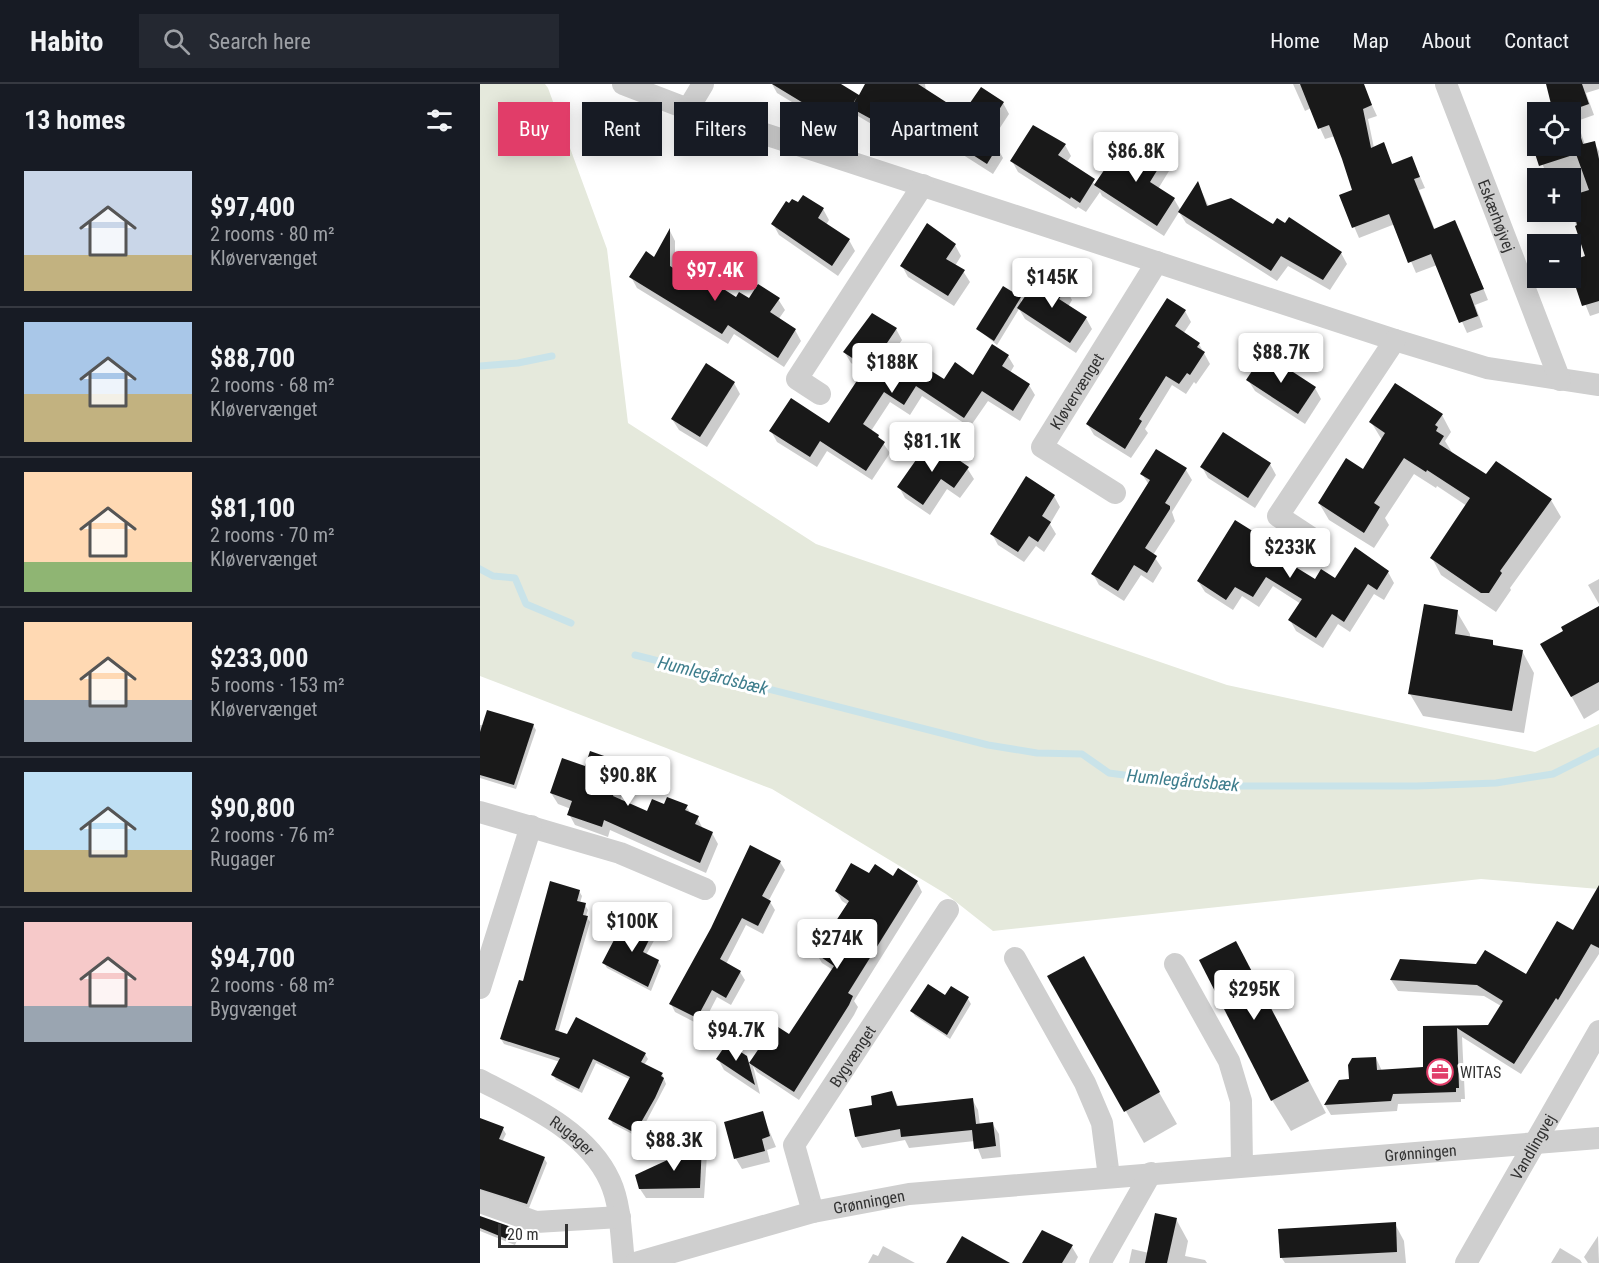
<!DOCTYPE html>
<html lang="en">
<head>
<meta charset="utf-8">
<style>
  :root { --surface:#171b24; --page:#242831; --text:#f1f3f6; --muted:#9ea1a6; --line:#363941; --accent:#e13d69 }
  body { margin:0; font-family:"Roboto Condensed",sans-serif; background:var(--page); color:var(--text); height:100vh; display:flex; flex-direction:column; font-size:22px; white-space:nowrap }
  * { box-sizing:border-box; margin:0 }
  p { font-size:20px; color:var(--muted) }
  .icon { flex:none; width:33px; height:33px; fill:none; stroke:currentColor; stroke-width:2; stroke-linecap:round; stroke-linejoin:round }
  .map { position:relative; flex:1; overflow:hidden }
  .sheet { display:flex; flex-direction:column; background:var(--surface); width:480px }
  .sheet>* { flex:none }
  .top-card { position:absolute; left:18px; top:18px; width:570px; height:54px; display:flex; gap:12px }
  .buttons { position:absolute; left:1047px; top:18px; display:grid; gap:12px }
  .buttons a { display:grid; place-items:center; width:54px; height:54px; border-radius:0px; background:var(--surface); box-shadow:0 3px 15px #0003; font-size:30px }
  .scale { position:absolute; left:18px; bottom:15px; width:70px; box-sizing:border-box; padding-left:6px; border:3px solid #323232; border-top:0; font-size:16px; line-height:21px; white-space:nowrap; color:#323232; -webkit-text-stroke:4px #fff; paint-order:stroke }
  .price { position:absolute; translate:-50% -51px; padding:0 14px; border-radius:6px; background:#fff; color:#222; font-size:20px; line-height:39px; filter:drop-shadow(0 2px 3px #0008) }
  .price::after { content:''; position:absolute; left:50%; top:36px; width:18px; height:14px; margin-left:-9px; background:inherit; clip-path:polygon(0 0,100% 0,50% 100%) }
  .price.active { background:var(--accent); color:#fff }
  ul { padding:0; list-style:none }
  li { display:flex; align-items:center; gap:18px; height:150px; padding:0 24px }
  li+li { border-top:2px solid var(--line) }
  li span { display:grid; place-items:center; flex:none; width:168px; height:120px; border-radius:0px; color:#555 }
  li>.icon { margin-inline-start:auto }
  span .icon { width:72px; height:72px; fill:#fffc; stroke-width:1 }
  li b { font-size:26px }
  h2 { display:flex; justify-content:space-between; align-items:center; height:72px; padding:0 24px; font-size:26px }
  .pill { padding:0 21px; border-radius:0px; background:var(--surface); box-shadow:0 3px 15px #0003; font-size:21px; line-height:54px }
  .pill.active { background:var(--accent); color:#fff }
  header { display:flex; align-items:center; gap:36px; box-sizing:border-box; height:84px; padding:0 30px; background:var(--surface); border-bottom:2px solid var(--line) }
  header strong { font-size:28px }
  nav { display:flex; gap:33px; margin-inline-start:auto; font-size:21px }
  .search { width:420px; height:54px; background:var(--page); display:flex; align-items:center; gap:15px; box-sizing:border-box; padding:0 21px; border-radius:0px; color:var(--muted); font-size:22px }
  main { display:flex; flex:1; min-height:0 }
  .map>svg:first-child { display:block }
  .green { fill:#e5e9dc }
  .shadow { fill:#0003 }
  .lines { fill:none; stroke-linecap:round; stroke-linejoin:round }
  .stream { stroke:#c9e3e9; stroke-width:7 }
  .building { fill:#191919 }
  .minor { stroke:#cfcfcf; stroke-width:22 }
  .labels { text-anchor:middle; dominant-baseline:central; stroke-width:6; stroke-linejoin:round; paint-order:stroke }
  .street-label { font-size:16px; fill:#323232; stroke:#fff }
  .poi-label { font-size:16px; fill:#323232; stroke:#fff; text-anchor:start }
  .water-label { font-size:18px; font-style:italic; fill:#3f7e8d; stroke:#fff }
</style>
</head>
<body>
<header>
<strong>Habito</strong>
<div class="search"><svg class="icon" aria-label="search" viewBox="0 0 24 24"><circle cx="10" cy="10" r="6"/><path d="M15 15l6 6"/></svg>Search here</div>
<nav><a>Home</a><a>Map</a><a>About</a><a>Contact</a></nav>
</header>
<main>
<section class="sheet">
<h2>13 homes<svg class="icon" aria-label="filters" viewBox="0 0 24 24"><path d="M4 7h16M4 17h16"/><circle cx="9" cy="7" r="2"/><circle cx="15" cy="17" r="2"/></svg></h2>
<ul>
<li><span style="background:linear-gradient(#c9d6e8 70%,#c2b280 0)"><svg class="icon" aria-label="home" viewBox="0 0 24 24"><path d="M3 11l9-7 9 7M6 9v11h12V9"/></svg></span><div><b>$97,400</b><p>2 rooms · 80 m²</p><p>Kløvervænget</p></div></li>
<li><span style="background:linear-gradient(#a9c7e8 60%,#c2b280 0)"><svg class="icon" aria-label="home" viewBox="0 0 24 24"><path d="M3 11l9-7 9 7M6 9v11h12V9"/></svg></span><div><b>$88,700</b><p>2 rooms · 68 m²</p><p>Kløvervænget</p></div></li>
<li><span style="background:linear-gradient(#ffd9b3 75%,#8fb573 0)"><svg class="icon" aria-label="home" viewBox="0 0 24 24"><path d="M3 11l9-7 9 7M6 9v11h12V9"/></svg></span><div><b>$81,100</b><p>2 rooms · 70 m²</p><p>Kløvervænget</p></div></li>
<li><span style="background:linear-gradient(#ffd9b3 65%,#9aa5b1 0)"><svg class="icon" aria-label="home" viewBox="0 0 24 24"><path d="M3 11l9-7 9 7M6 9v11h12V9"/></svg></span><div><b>$233,000</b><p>5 rooms · 153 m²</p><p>Kløvervænget</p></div></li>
<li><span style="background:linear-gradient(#bfe0f5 65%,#c2b280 0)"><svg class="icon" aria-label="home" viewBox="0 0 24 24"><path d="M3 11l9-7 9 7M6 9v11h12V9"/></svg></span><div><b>$90,800</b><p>2 rooms · 76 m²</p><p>Rugager</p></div></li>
<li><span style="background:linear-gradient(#f6c9c9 70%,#9aa5b1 0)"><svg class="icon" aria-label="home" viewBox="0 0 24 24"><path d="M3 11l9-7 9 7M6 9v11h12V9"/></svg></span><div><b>$94,700</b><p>2 rooms · 68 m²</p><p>Bygvænget</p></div></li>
</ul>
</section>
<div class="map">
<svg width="1119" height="1179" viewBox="0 0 1119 1179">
  <rect width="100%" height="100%" fill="#fff"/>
  <path class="green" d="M0,0h65l3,4 59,161 21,174 188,121 411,141 308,67 64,-28v165l-118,-10 -488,52 -47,-37 -174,-105 -292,-113z"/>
  <g class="shadow">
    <path d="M292,0h66l21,13 7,-13h59l1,7 38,25 39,-13 6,11 -19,29 7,4 6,11 -10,16 -83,-53 -10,20 -42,-25 -11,16 -15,-10 -2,3 -53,-32z"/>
    <path d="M813,0l70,2 14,30 -9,3 6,29 9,-4 10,21 19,-7 13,30 -6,2 16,40 20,-8 6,11 27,67 -13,5 8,22 -16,6 -30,-68 -21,8 -21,-49 -36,14 -18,-42 13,-5 -19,-55 -10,3 -14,-31 -6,3z"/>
    <path d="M1068,0h51v5l-13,4 8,22 -17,6 8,24 9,-2 5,8v162l-9,3 -20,-50 17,-9 -17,-50v-29h-22l-18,-45 8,13h32v-34h-15z"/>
    <path d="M585,61l6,11 -4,6 29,23 33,-25 34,1 6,10 -11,18 16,10 7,12 17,-27 11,23 65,19 67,27 6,11 -17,26 -42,-24 -11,15 -91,-58 -7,-11 -15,24 -62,-40 -2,-4 -14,20 -8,-5 -2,2 -58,-37 -6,-11z"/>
    <path d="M343,125l6,11 -3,5 23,15 6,11 -17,25 -59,-41 -6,-11z"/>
    <path d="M190,147l5,10v30l21,13 40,15h42l7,11 -7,10 17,10 6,11 -17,26 -50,-33 -6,10 -91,-56 -6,-11 24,-18z"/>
    <path d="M475,161l6,11 -6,10 8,5 7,11 -16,24 -46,-29 -6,-11z"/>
    <path d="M586,205l6,11 -4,7 18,11 6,11 -16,24 -51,-34 -6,-10 -22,36 -19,-16 42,-31 2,5z"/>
    <path d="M705,227l6,11 -8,12 16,10 11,20 -14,20 -2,-2 -8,12 -14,-9 -27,44 3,4 -17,25 -37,-23 -6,-10z"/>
    <path d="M416,245l6,11 -7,10 49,31 29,-4 35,-21 6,10 -4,7 19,12 6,10 -15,26 -32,-20 -18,26 -48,-31 -12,19 -20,-13 -19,29 7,5 12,17 -18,27 -45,-29 -10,16 -40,-25 -6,-11 58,-6 36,-53 -14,-9 -6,-10z"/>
    <path d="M768,296l67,8 6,11 -16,25 -50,-33z"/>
    <path d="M254,299l6,11 -33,53 -28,-17 -7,-11z"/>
    <path d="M962,331l9,17 -6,9 8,13 34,22 64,24 10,17 -51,71 1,2 -15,22 -55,-37 -9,-17 35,-52 -30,-20 -1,2 -22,-14 -29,44 4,7 -15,23 -45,-28 -10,-17 44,-32 19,-31 -11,-18z"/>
    <path d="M790,380l6,11 -21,33 -47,-30 -6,-11z"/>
    <path d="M487,384l7,11 -14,19 -13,-9 -17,26 -25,-17 -6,-11z"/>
    <path d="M706,386l6,10 -20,32 3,9 -22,34 9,13 -9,15 -12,-8 -17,26 -25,-16 -6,-11 56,-89 -7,-11z"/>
    <path d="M574,412l6,11 -10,17 6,10 -12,18 -8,-6 -12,16 -26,-17 -6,-11z"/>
    <path d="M756,438l22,14 5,13 52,32 73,-9 6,11 -10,17 -10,-6 -24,38 -12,-8 -15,24 -27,-17 -6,-11 11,-16 -28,-18 -14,21 -17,-11 -9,14 -28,-18 -7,-11z"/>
    <path d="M1119,495v25l-11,-19z"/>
    <path d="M1119,523v103l-15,9 -41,-74z"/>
    <path d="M977,528l13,22v4l22,4 3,5 27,4 12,22 -10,60 -101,-17 -13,-22z"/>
    <path d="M0,641h53l3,5 -20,59 -36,-11z"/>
    <path d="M143,680l6,11 -9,26 28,12 17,-7h21l5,8 6,3 6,12 9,4 6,11 -12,29 -96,-43 -2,7 -33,-12 -6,-11 2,-5 -13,-5 -7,-11 35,-25z"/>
    <path d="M300,778l5,8 -16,30 6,10 -12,24 -17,-9 -20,39 14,8 5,8 -14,25 -14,-8 -15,29 -27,-14 -4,-8z"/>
    <path d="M390,791l47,7 5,10 -68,109 4,6 -4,8 -55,85 -42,-28 -4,-6 7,28 -36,-24 -6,-11 28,-2 4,8 25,-38 14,9 44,-66 -11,-7 -6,-10 32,-48 -6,-4 -6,-10z"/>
    <path d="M99,807l3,5 -2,7 5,2 3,5 -2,6 4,6 -32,111 87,21 3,5 -4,6 18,9 4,10 -28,53 -25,-13 -3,-5 21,-39 -35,-17 -14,30 -26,-13 -3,-5 7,-13 -56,-18 -3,-5 23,-56z"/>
    <path d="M1119,835v35l-78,120 -59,-37 3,62h-4v3l-63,2 -1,7 -66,4 -6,-10 15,-24h10l26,-23 6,13 43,-2v-41l64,-2 12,-20 -17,-10 -86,-5 -7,-11 10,-19 125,15 48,-44z"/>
    <path d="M173,848l3,5 -10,18 12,6 3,5 -10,25 -44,-23 -3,-5z"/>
    <path d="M756,859l90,170 -35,18 -19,-31z"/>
    <path d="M603,874l94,166 -33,19 -94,-166z"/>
    <path d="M466,913l22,2 3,5 -21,35 -35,-23 -3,-5z"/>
    <path d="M411,1009l8,14 73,-8 6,11 2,15 12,-2 7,11 2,23 -19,2 -7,-18 -66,7 -4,-8 -43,8 -6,-11 -5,-27 22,-4z"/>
    <path d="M282,1029l14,34 -9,3 3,12 -28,7 -6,-10 -11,-36z"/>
    <path d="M0,1037l23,8 3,5 -4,8 42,16 3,5 -18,45 -49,-14z"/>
    <path d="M222,1062l5,9 -3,43h-58l-6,-9z"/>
    <path d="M0,1134l36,13 3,5 -4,9 -35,-14z"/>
    <path d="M696,1135l12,22 -3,15 20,4 2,3h-78l3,-14 17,4z"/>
    <path d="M915,1140l9,17 2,22h-121l-4,-6z"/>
    <path d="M1118,1152l1,27h-11l-4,-6z"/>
    <path d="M403,1162l32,17h-47l5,-9 5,2z"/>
    <path d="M592,1163l6,10 -3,6h-51z"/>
    <path d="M1080,1164l20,12 2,3h-31z"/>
  </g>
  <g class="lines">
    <g class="stream">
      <path d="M0,282l38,-3 34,-7"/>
      <path d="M0,485l13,7 22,2 11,26 45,19"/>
      <path d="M155,571l353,90 49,8 45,1 27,19 98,13h210l79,-3 57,-9 46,-23"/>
    </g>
  </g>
  <g class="building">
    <path d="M292,0h69l18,11 6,-11h53l45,29 18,-26 23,15 -22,34 16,10 -11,18 -83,-53 -11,20 -42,-23 6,-11 -16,25 -16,-10 -2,3z"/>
    <path d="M820,0h64l8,21 -9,4 8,39 13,-6 8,22 20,-8 8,21 -6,2 20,50 21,-9 29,69 -14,5 8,22 -19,7 -28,-69 -23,9 -19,-49 -37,14 -13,-33 13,-5 -10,-31 -13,-34 -11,4z"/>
    <path d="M1066,0h36l7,20 -17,6 11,34 12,-3 4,18v142l-17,5 -12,-36v-9l15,-5 -10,-30 2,-1 -7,-29 19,-6 -13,-36 -37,12 -11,-34 10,-3v17h32v-34h-17z"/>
    <path d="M553,41l33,19 -8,11 37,24 -15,24 -9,-6 -1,2 -60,-38z"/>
    <path d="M658,58l26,17 -14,23 25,16 -18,28 -63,-41 23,-34 11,7z"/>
    <path d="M718,97l9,25 24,-8 42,26 4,-6 8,5 4,-6 53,35 -19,28 -42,-24 -10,15 -93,-59z"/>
    <path d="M323,111l21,13 -6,10 32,21 -18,27 -61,-42 15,-23 3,2 3,-4 6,3z"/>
    <path d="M447,139l29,21 -10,15 19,11 -17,26 -48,-30z"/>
    <path d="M190,144v38l25,16 5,-8 36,23 3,-5 10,6 9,-14 22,14 -10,14 26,17 -18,29 -50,-33 -6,9 -93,-57 17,-26 8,6z"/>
    <path d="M559,192l7,4 3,-4 18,12 -8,11 28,18 -17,26 -53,-35z"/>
    <path d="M523,202l18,11 -27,44 -18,-12z"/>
    <path d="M687,214l19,12 -11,16 25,17 -3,4 8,5 -15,23 -3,-2 -8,11 -13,-8 -27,43 3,2 -17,28 -39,-25z"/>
    <path d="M392,229l25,15 -10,15 57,36 11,-17 18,13 19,-31 17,11 -7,11 28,18 -17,27 -31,-20 -18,27 -48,-32 -12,19 -20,-13 -21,32 16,11 -1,2 7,5 -19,29 -46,-30 -10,16 -41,-26 22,-33 38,25 37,-56 -23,-15z"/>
    <path d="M784,269l52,34 -18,27 -52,-34z"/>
    <path d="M226,279l29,19 -35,55 -29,-18z"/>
    <path d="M915,299l48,31 -8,11 3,2 -2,4 8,5 -5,8 47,30 10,-13 56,38 -52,72 2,2 -13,20h-8l-51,-35 40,-60 -43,-28 -1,2 -22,-14 -30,45 6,4 -16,26 -46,-30 28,-45 17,11 22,-36 -16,-11z"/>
    <path d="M743,348l48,31 -23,35 -48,-31z"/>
    <path d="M450,356l39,27 -15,21 -13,-9 -18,26 -26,-18z"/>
    <path d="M676,365l31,19 -22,35 5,3v3l-25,39 12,8 -10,17 -13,-8 -16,26 -27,-17 59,-94 -10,-6z"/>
    <path d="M546,392l29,19 -13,21 9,6 -13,20 -9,-6 -11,16 -28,-18z"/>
    <path d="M755,436l24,15 -4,7 60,37 6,-10 14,9 20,-31 34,24 -12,19 -9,-6 -24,38 -12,-8 -16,24 -28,-18 14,-21 -36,-22 -13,20 -18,-10 -9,13 -29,-19z"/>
    <path d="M944,520l34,6 -3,24 38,6v5l30,5 -11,61 -104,-17z"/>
    <path d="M1119,522v76l-28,15 -31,-53 23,-13 -2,-4z"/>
    <path d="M7,626l47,14 -20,61 -34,-10v-43z"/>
    <path d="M110,667l34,12 -11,33 34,15 5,-12 12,5 3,-7 21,8 -3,5 14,6 -4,8 18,8 -13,31 -96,-43 -2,7 -35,-12 5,-14 -22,-8 12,-35 23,8z"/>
    <path d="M270,761l31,16 -19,35 9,5 -13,25 -16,-8 -22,41 21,12 -15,27 -14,-8 -15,28 -28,-14 42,-76z"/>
    <path d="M371,779l18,10 6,-9 18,12 5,-8 20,13 -70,112 5,3 -4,9 -55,87 -45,-29 26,-38 14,9 45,-68 -19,-13 34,-52 -14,-10z"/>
    <path d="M70,797l30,9 -3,11 9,2 -3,12 5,1 -33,114 12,4 9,-17 70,36 -5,9 22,11 -2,3 3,2 -9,20 -20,35 -27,-14 22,-42 -37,-18 -14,30 -28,-14 9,-17 -60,-19 19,-59 4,1z"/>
    <path d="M1119,801v63l-8,-4 -33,56 -2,-2 -42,66 -57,-36 2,60h-3v4l-63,2 -2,7 -67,4 15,-25 10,-1 -1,-14 4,-7 24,-1 1,13 46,-3v-41l65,-1 15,-24 -26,-16 -87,-5 10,-21 76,5 9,-14 41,24 31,-53 16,9z"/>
    <path d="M146,833l28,13 -11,22 16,8 -11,27 -46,-24z"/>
    <path d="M756,857l73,140 -38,20 -72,-141z"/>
    <path d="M604,872l76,136 -36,20 -77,-136z"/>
    <path d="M448,900l17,11 6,-9 18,11 -22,38 -37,-24z"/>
    <path d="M247,959l20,13 8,29 -39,-26z"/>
    <path d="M412,1007l5,15 76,-8 3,26 17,-2 3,24 -22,3 -2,-19 -71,7 -1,-8 -45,8 -6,-28 23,-4 -1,-9z"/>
    <path d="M283,1027l7,25 -8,3 3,12 -31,8 -10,-37z"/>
    <path d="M0,1034l24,9 -5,12 46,18 -18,47 -47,-15z"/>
    <path d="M222,1060l-2,44 -61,1 -4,-14z"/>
    <path d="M675,1129l22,5 -10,45h-22z"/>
    <path d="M0,1132l37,13 -5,12 -32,-13z"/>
    <path d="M916,1138l1,30 -117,6 -2,-29z"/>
    <path d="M562,1146l31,15 -11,18h-40z"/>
    <path d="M482,1152l48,27h-64z"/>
  </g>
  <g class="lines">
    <g class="minor">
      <path d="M143,0l65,25 707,231 92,28 112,17"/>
      <path id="s1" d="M966,0l114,296"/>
      <path d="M208,25l15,-25"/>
      <path d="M340,310l-23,-15 126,-194"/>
      <path id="s2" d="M635,409l-73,-46 115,-185"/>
      <path d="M836,457l-38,-25 117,-176"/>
      <path d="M0,728l140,41 85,36"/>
      <path d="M535,874l70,125 17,40 7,54"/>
      <path d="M695,880l54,97 12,40 1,65"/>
      <path d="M0,904l51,-162"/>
      <path id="s3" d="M0,996c46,24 107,50 130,101 11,24 11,55 14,82"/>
      <path d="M0,1118l56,20 84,-5"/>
      <path id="s4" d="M333,1128l-19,-67 154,-235"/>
      <path id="s5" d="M155,1179l178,-51 96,-18 690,-56"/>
      <path d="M620,1179l51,-90"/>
      <path id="s6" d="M986,1179l133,-232"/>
    </g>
  </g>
  <defs>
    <g id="office-ring" transform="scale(1.35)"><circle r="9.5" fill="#fff" stroke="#e13d69" stroke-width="1.5"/><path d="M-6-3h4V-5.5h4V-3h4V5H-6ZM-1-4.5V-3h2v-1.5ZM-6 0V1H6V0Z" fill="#e13d69"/></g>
  </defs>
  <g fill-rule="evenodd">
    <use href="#office-ring" x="960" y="988"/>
  </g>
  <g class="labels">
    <g class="street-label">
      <text stroke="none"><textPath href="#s1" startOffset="141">Eskærhøjvej</textPath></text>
      <text stroke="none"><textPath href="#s2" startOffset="152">Kløvervænget</textPath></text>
      <text stroke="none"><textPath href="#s4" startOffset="176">Bygvænget</textPath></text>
      <text stroke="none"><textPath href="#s3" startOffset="108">Rugager</textPath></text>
      <text stroke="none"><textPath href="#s6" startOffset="134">Vandlingvej</textPath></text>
      <text stroke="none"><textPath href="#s5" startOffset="796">Grønningen</textPath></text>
      <text stroke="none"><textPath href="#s5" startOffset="242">Grønningen</textPath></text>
    </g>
    <g class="poi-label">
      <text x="980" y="988">WITAS</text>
    </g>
    <g class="water-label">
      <text transform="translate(233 591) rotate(14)">Humlegårdsbæk</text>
      <text transform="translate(703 696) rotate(5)">Humlegårdsbæk</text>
    </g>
  </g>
</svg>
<div class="buttons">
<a><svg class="icon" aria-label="locate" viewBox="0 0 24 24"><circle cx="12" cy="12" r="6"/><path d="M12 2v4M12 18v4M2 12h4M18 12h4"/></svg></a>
<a>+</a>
<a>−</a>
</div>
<div class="scale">20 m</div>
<b class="price" style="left:656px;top:99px">$86.8K</b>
<b class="price active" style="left:235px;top:218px">$97.4K</b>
<b class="price" style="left:572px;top:225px">$145K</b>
<b class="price" style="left:801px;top:300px">$88.7K</b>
<b class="price" style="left:412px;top:310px">$188K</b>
<b class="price" style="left:452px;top:389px">$81.1K</b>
<b class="price" style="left:810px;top:495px">$233K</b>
<b class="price" style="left:148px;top:723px">$90.8K</b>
<b class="price" style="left:152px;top:869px">$100K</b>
<b class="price" style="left:357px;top:886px">$274K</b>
<b class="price" style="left:774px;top:937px">$295K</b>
<b class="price" style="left:256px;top:978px">$94.7K</b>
<b class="price" style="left:194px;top:1088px">$88.3K</b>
<div class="top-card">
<a class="pill active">Buy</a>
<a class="pill">Rent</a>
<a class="pill">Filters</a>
<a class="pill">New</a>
<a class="pill">Apartment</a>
</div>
</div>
</main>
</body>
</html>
